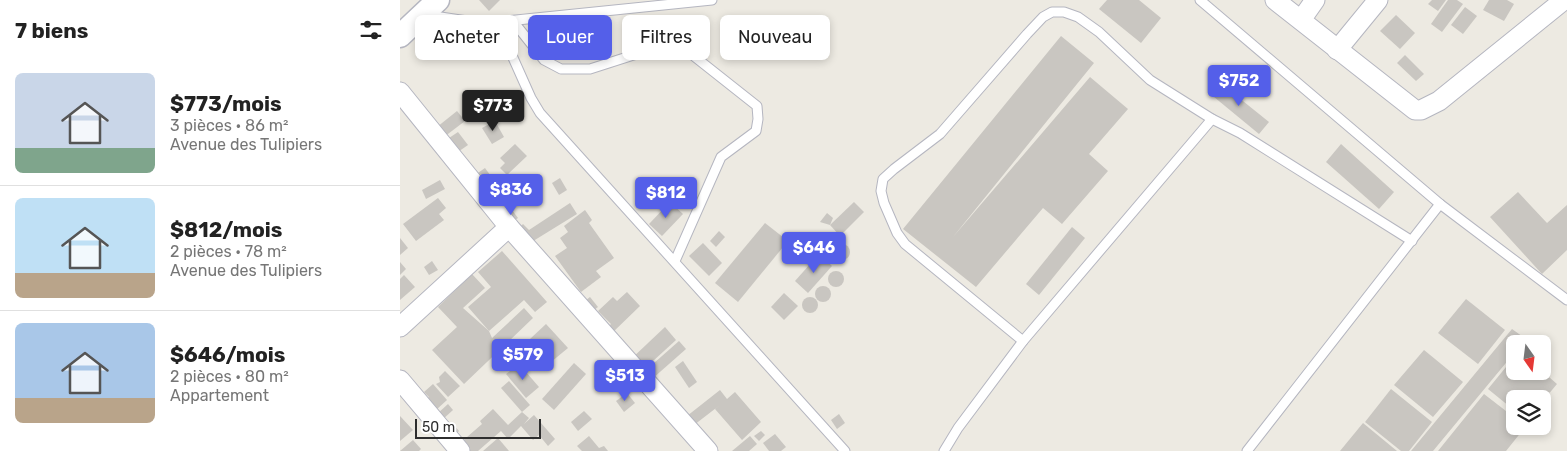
<!DOCTYPE html>
<html lang="fr">
<head>
<meta charset="utf-8">
<style>
  :root { --surface:#fff; --page:#f2f2f2; --text:#222; --muted:#767676; --line:#e0e0e0; --accent:#545fe9 }
  body { margin:0; font-family:Rubik,sans-serif; background:var(--page); color:var(--text); height:100vh; display:flex; flex-direction:column; font-size:19px; white-space:nowrap }
  * { box-sizing:border-box; margin:0 }
  p { font-size:16px; color:var(--muted) }
  .icon { flex:none; width:28px; height:28px; fill:none; stroke:currentColor; stroke-width:2; stroke-linecap:round; stroke-linejoin:round }
  .map { position:relative; flex:1; overflow:hidden }
  .details { display:flex; flex-direction:column; background:var(--surface); width:400px }
  .details>* { flex:none }
  .guide { position:absolute; left:15px; top:15px; width:475px; height:45px; display:flex; gap:10px }
  .needle { width:32px; rotate:166deg }
  .buttons { position:absolute; left:1106px; top:335px; display:grid; gap:10px }
  .buttons a { display:grid; place-items:center; width:45px; height:45px; border-radius:8px; background:var(--surface); box-shadow:0 2px 8px #0003; font-size:25px }
  .scale { position:absolute; left:15px; bottom:12px; width:126px; box-sizing:border-box; padding-left:5px; border:2px solid #2e2e2e; border-top:0; font-size:14px; line-height:18px; white-space:nowrap; color:#2e2e2e; -webkit-text-stroke:4px #fff; paint-order:stroke }
  .price { position:absolute; translate:-50% -42px; padding:0 11px; border-radius:5px; background:var(--accent); color:#fff; font-size:16px; line-height:32px; filter:drop-shadow(0 1px 2px #0008) }
  .price::after { content:''; position:absolute; left:50%; top:30px; width:15px; height:11px; margin-left:-8px; background:inherit; clip-path:polygon(0 0,100% 0,50% 100%) }
  .price.active { background:#222; color:#fff }
  ul { padding:0; list-style:none }
  li { display:flex; align-items:center; gap:15px; height:125px; padding:0 15px }
  li+li { border-top:1px solid var(--line) }
  li span { display:grid; place-items:center; flex:none; width:140px; height:100px; border-radius:8px; color:#555 }
  li>.icon { margin-inline-start:auto }
  span .icon { width:60px; height:60px; fill:#fffc; stroke-width:1 }
  li b { font-size:21px }
  h2 { display:flex; justify-content:space-between; align-items:center; height:60px; padding:0 15px; font-size:21px }
  .tag { padding:0 18px; border-radius:8px; background:var(--surface); box-shadow:0 2px 8px #0003; font-size:18px; line-height:45px }
  .tag.active { background:var(--accent); color:#fff }
  main { display:flex; flex:1; min-height:0 }
  .map>svg:first-child { display:block }
  .building { fill:#c9c6c1 }
  .lines { fill:none; stroke-linecap:round; stroke-linejoin:round }
  .service-casing { stroke:#b5b6c0; stroke-width:11 }
  .minor-casing { stroke:#b5b6c0; stroke-width:21 }
  .tertiary-casing { stroke:#b5b6c0; stroke-width:25 }
  .service { stroke:#fff; stroke-width:9 }
  .minor { stroke:#fff; stroke-width:19 }
  .tertiary { stroke:#fff; stroke-width:22 }
</style>
</head>
<body>
<main>
<section class="details">
<h2>7 biens<svg class="icon" aria-label="filters" viewBox="0 0 24 24"><path d="M4 7h16M4 17h16"/><circle cx="9" cy="7" r="2"/><circle cx="15" cy="17" r="2"/></svg></h2>
<ul>
<li><span style="background:linear-gradient(#c9d6e8 75%,#7fa58c 0)"><svg class="icon" aria-label="home" viewBox="0 0 24 24"><path d="M3 11l9-7 9 7M6 9v11h12V9"/></svg></span><div><b>$773/mois</b><p>3 pièces · 86 m²</p><p>Avenue des Tulipiers</p></div></li>
<li><span style="background:linear-gradient(#bfe0f5 75%,#b9a48a 0)"><svg class="icon" aria-label="home" viewBox="0 0 24 24"><path d="M3 11l9-7 9 7M6 9v11h12V9"/></svg></span><div><b>$812/mois</b><p>2 pièces · 78 m²</p><p>Avenue des Tulipiers</p></div></li>
<li><span style="background:linear-gradient(#a9c7e8 75%,#b9a48a 0)"><svg class="icon" aria-label="home" viewBox="0 0 24 24"><path d="M3 11l9-7 9 7M6 9v11h12V9"/></svg></span><div><b>$646/mois</b><p>2 pièces · 80 m²</p><p>Appartement</p></div></li>
</ul>
</section>
<div class="map">
<svg width="1167" height="451" viewBox="0 0 1167 451">
  <rect width="100%" height="100%" fill="#edeae2"/>
  <g class="building">
    <path d="M79,0h21l-11,11z"/>
    <path d="M707,0h32l22,18 -20,25 -42,-34z"/>
    <path d="M1032,0h14l-8,11 -10,-7z"/>
    <path d="M1048,0h9l6,4 -21,28 -11,-8z"/>
    <path d="M1089,0h18l7,4 -10,17 -21,-11z"/>
    <path d="M1065,7l12,9 -14,18 -12,-9z"/>
    <path d="M996,15l19,18 -15,16 -20,-18z"/>
    <path d="M661,36l33,27 -141,174 137,-160 38,32 -39,45 19,17 -46,53 -19,-16 -67,79 -73,-58z"/>
    <path d="M1005,55l19,19 -8,7 -19,-18z"/>
    <path d="M818,81l51,41 -10,12 -51,-42z"/>
    <path d="M57,111l8,10 -21,16 -7,-10z"/>
    <path d="M95,121l9,16 -12,7 -10,-16z"/>
    <path d="M58,132l10,13 -13,9 -9,-14z"/>
    <path d="M115,144l12,12 -20,19 -7,-7 5,-5 -5,-5z"/>
    <path d="M941,144l53,48 -15,17 -53,-47z"/>
    <path d="M85,168l11,15 -10,7 -11,-15z"/>
    <path d="M160,178l7,12 -8,5 -7,-12z"/>
    <path d="M40,180l5,9 -19,10 -4,-9z"/>
    <path d="M113,188l8,12 -13,8 -7,-12z"/>
    <path d="M1118,192l29,31 20,-18v45l-25,24 -52,-57z"/>
    <path d="M38,198l8,10 -7,6 5,6 -28,21 -13,-17z"/>
    <path d="M270,202l13,12 -21,22 -13,-12z"/>
    <path d="M454,202l10,10 -24,24 -10,-11z"/>
    <path d="M170,203l7,11 -47,29 -14,-12 7,-7 6,6z"/>
    <path d="M112,210l6,8 -7,5 -6,-9z"/>
    <path d="M185,210l7,10 -3,3 25,35 -18,13 5,6 -20,15 -26,-36 12,-8 -7,-10 8,-6 -4,-6z"/>
    <path d="M427,213l6,5 -3,7 -10,-3z"/>
    <path d="M365,223l23,18 -50,61 -23,-19z"/>
    <path d="M672,227l13,11 -46,57 -13,-11z"/>
    <path d="M319,231l6,6 -9,10 -6,-6z"/>
    <path d="M0,238l8,10 -8,7z"/>
    <path d="M303,243l19,20 -13,13 -20,-20z"/>
    <circle cx="442" cy="252" r="8"/>
    <path d="M102,251l45,51 -12,10 -11,-12 -35,31 -21,-24 23,-20 -13,-15z"/>
    <path d="M419,254l13,12 -24,27 -13,-12z"/>
    <path d="M32,261l6,9 -9,5 -5,-8z"/>
    <path d="M0,262l6,7 -6,6z"/>
    <circle cx="436" cy="279" r="8"/>
    <path d="M72,274l13,14 -22,20 26,23 3,7 32,-30 9,10 -69,66 -32,-34 25,-23 -19,-20z"/>
    <path d="M4,275l11,12 -15,13v-21z"/>
    <circle cx="423" cy="294" r="8"/>
    <path d="M227,292l13,14 -29,28 -5,-5 5,-5 -13,-13 15,-14 4,4z"/>
    <path d="M384,293l14,13 -14,14 -13,-13z"/>
    <path d="M190,297l8,10 -9,7 -8,-10z"/>
    <circle cx="410" cy="305" r="8"/>
    <path d="M1066,299l39,31 -27,34 -40,-31z"/>
    <path d="M146,324l22,24 -17,14 -21,-23z"/>
    <path d="M265,327l11,13 -35,32 -11,-12z"/>
    <path d="M1112,329l14,10 -4,5h-7v8l-82,99h-22z"/>
    <path d="M279,341l7,8 -34,30 -7,-8z"/>
    <path d="M1024,350l39,32 -30,35 -39,-32z"/>
    <path d="M1115,356v15h27l15,13 -15,18v-3h-27v12l-27,-22z"/>
    <path d="M283,361l14,21 -8,6 -14,-21z"/>
    <path d="M174,363l12,11 -32,36 -12,-11z"/>
    <path d="M119,364l20,23 -13,11 -20,-24z"/>
    <path d="M45,371l15,15 -12,11 -12,-13 4,-2 -1,-5z"/>
    <path d="M109,381l21,24 -8,7 -21,-24z"/>
    <path d="M33,384l14,16 -11,10 -10,-11 3,-2 -5,-5z"/>
    <path d="M991,389l41,33 -23,29h-8l-36,-29z"/>
    <path d="M320,390l7,9 8,-7 26,30 -19,18 -27,-31 5,-4 -26,20 -7,-9z"/>
    <path d="M227,393l8,10 -11,9 -8,-11z"/>
    <path d="M1084,394l31,24v8h11l-20,25h-68z"/>
    <path d="M48,404l5,6 -11,10 -5,-6z"/>
    <path d="M93,409l15,16 14,-13 7,6 -5,6 10,-9 21,24 -7,7 -9,-11 -6,5 -12,-14 -13,13 -7,-8 -23,20h-13l-6,-7 23,-20 -2,-3z"/>
    <path d="M184,411l8,8 -14,12 -7,-9z"/>
    <path d="M439,414l6,9 -8,6 -6,-9z"/>
    <path d="M0,416l13,14 -13,11z"/>
    <path d="M963,423l34,28h-57z"/>
    <path d="M53,424l6,7 -6,6 -7,-7z"/>
    <path d="M361,431l4,4 -6,6 -5,-5z"/>
    <path d="M375,434l11,13 -5,4h-12l-6,-8z"/>
    <path d="M189,436l10,12 5,-2 4,5h-26l-5,-5z"/>
    <path d="M350,436l7,8 -8,7h-17z"/>
    <path d="M98,438l11,13h-26z"/>
    <path d="M13,440l8,9 -2,2h-19z"/>
  </g>
  <g class="lines">
    <g class="service-casing">
      <g id="service">
        <path d="M800,0l240,204 127,96"/>
        <path d="M27,15l47,7h23l215,-22"/>
        <path d="M113,21l31,39 17,9h29l56,-18 22,-2 22,4 67,53 1,13 -2,12 -35,26 -46,104"/>
        <path d="M97,22l34,76 9,15 305,338"/>
        <path d="M623,341l-118,-97 -8,-11 -13,-30 -3,-12 2,-12 11,-10 46,-35 87,-100 16,-17 9,-5h12l14,5 21,15 51,48 62,39"/>
        <path d="M544,451l14,-23 65,-87 189,-222 28,14 172,108"/>
        <path d="M847,451l193,-247"/>
      </g>
    </g>
    <g class="minor-casing">
      <g id="minor">
        <path d="M875,0l140,110h6l18,-9 125,-101"/>
        <path d="M901,20l14,-20"/>
        <path d="M937,50l41,-50"/>
        <path d="M0,92l109,135 199,224"/>
        <path d="M0,327l109,-100"/>
        <path d="M0,380l60,71"/>
      </g>
    </g>
    <g class="tertiary-casing">
      <path id="tertiary" d="M0,36l38,-36"/>
    </g>
    <use href="#service" class="service"/>
    <use href="#minor" class="minor"/>
    <use href="#tertiary" class="tertiary"/>
  </g>
</svg>
<div class="buttons">
<a><svg class="needle" viewBox="-14 -14 28 28"><path d="M0-13l5 13h-10z" fill="#e53935"/><path d="M0 13l5-13h-10z" fill="#767676"/></svg></a>
<a><svg class="icon" aria-label="layers" viewBox="0 0 24 24"><path d="M12 4l9 5-9 5-9-5zM3 14l9 5 9-5"/></svg></a>
</div>
<div class="scale">50 m</div>
<b class="price" style="left:839px;top:107px">$752</b>
<b class="price active" style="left:93px;top:132px">$773</b>
<b class="price" style="left:111px;top:216px">$836</b>
<b class="price" style="left:266px;top:219px">$812</b>
<b class="price" style="left:414px;top:274px">$646</b>
<b class="price" style="left:123px;top:381px">$579</b>
<b class="price" style="left:225px;top:402px">$513</b>
<div class="guide">
<a class="tag">Acheter</a>
<a class="tag active">Louer</a>
<a class="tag">Filtres</a>
<a class="tag">Nouveau</a>
</div>
</div>
</main>
</body>
</html>
